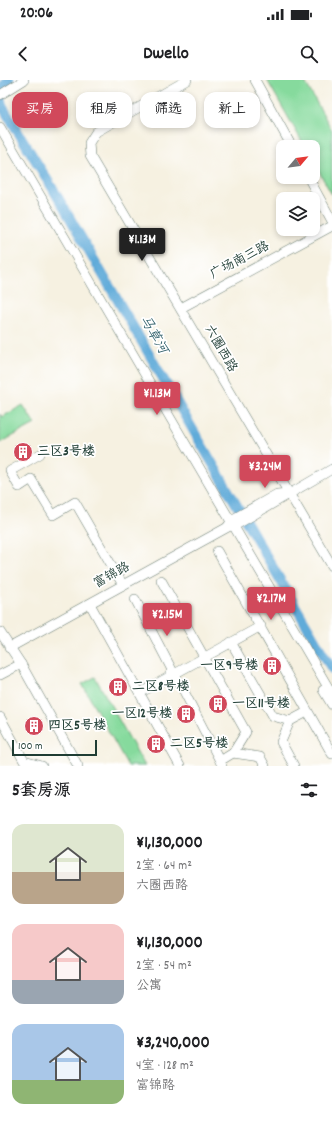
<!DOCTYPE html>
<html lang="zh">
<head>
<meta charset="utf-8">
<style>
  :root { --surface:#fff; --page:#f2f2f2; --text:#202124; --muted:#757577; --accent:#d1495b }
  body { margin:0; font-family:Dekko,"LXGW WenKai TC",sans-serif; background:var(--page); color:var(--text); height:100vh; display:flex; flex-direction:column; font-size:15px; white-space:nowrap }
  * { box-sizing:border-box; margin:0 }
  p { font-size:13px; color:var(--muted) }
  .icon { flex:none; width:22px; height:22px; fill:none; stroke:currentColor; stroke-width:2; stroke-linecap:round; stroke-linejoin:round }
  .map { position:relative; height:686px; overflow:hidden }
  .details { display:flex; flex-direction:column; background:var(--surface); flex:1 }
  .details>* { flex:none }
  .banner { position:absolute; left:12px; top:12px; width:308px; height:36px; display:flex; gap:8px }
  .needle { width:26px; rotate:61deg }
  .controls { position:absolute; left:276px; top:60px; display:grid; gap:8px }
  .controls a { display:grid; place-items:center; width:44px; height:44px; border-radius:8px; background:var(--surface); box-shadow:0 2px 6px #0003; font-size:20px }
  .scale { position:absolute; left:12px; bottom:10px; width:85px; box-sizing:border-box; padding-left:4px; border:2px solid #1f3d34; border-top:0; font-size:11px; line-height:14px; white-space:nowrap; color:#1f3d34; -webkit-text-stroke:3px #fff; paint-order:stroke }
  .price { position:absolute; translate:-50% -34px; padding:0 9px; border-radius:4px; background:var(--accent); color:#fff; font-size:13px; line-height:26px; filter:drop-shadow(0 1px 2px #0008) }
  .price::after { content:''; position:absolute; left:50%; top:24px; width:12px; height:9px; margin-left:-6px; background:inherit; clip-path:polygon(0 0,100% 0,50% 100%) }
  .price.active { background:#222; color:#fff }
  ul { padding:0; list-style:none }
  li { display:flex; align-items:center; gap:12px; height:100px; padding:0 12px }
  li span { display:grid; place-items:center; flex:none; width:112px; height:80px; border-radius:12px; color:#555 }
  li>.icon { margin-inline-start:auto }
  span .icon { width:48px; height:48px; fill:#fffc; stroke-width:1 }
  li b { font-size:17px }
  h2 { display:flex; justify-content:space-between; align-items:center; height:48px; padding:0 12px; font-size:17px }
  .chip { padding:0 14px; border-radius:12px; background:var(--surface); box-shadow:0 2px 6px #0003; font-size:14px; line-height:36px }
  .chip.active { background:var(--accent); color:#fff }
  .status { display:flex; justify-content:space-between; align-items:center; height:28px; padding:0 20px; background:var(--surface); direction:ltr }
  .status svg { height:11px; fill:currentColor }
  header { display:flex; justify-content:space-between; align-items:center; height:52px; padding:0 12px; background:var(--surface); font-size:18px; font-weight:700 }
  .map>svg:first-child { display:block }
  .green { fill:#86da9d; stroke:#528c68 }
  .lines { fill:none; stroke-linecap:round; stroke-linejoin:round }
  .river { stroke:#61abd9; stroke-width:10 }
  .minor-casing { stroke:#6a7c71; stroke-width:10 }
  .minor { stroke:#fff; stroke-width:9 }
  .labels { text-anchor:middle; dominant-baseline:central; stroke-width:3.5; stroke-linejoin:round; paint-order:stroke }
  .street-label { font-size:13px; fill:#1f3d34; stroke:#fff }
  .poi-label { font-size:13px; font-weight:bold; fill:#1f3d34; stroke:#fff; text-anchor:start }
  .water-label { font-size:14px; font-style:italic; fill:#36646e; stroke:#fff }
</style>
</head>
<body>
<div class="status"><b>20:06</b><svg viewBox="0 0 49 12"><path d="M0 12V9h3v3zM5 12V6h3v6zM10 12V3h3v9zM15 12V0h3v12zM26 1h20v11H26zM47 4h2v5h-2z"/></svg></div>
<header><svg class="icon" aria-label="back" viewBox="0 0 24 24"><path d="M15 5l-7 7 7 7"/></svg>Dwello<svg class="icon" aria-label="search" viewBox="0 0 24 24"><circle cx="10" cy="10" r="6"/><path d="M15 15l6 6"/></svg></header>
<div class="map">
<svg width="332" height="686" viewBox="0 0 332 686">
  <rect width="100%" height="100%" fill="#fff"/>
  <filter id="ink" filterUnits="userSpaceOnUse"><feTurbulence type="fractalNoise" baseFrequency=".025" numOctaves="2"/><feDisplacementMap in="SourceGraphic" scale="8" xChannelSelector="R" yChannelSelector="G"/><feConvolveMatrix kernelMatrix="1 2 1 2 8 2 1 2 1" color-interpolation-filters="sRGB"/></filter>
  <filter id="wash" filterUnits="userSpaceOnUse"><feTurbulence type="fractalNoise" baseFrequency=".012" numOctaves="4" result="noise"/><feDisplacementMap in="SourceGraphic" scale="16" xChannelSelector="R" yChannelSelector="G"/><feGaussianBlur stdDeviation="0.9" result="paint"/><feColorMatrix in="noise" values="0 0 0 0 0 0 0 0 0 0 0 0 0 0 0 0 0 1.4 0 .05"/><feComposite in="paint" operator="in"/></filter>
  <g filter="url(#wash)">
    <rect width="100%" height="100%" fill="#f6f1e1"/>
    <g class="green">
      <path d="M267,0h37l28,50v65l-19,-34v-14h-8z"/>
      <path d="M23,325l12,19 -35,19v-29l2,3z"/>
      <path d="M95,597l50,89h-17l-46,-82z"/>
    </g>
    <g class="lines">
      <g class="river">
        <path d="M0,14l6,-12 3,-2"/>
        <path d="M0,17l2,9 51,83 279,480"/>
      </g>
    </g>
  </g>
  <g filter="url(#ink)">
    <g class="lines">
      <g class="minor-casing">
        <g id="minor">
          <path d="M187,0l-91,52 -7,11 1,13 242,410"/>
          <path d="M255,0l37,67"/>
          <path d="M0,15l24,-15"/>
          <path d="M0,47l332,567"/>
          <path d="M308,97l24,44"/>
          <path d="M181,228l151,-82"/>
          <path d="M40,374l-30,17 9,16 12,-8 22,36 22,-13 48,83"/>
          <path d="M228,446l5,-7 44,-25 12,-1"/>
          <path d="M217,471l115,203"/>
          <path d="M161,500l85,152 -13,21"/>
          <path d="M135,519l37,71 -3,7"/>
          <path d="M90,524l90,162"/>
          <path d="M0,552l21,32 57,102"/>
          <path d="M231,562l42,74 17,5"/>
          <path d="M9,568l219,-121 8,-2 96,-56"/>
          <path d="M175,594l45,87"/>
          <path d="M0,595l21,-11"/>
          <path d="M323,610l9,15"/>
          <path d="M140,613l121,-67"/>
          <path d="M0,637l24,44 18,5"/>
          <path d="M222,686l-2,-5 13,-8 27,4 5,9"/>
          <path d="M294,686l-13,-24 9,-21 17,-9"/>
        </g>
      </g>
      <use href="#minor" class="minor"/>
    </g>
  </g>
  <defs>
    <g id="building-disc" transform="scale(1)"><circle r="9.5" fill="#d1495b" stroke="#fff"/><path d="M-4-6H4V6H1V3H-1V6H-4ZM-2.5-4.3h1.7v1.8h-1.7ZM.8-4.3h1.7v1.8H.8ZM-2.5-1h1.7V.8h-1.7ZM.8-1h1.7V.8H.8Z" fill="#fff"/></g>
  </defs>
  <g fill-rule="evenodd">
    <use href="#building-disc" x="23" y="372"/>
    <use href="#building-disc" x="272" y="586"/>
    <use href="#building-disc" x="118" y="607"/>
    <use href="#building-disc" x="218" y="624"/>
    <use href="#building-disc" x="186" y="634"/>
    <use href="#building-disc" x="34" y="646"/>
    <use href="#building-disc" x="156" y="664"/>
  </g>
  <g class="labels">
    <g class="street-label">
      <text transform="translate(240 181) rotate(-28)">广场南三路</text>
      <text transform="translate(220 269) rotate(60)">六圈西路</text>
      <text transform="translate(112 496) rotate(-29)">富锦路</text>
    </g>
    <g class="poi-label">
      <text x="37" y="372">三区3号楼</text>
      <text x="258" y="586" text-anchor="end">一区9号楼</text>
      <text x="132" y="607">二区8号楼</text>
      <text x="232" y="624">一区11号楼</text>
      <text x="172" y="634" text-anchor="end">一区12号楼</text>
      <text x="48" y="646">四区5号楼</text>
      <text x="170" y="664">二区5号楼</text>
    </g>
    <g class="water-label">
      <text transform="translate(153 255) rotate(60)">马草河</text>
    </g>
  </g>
</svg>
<div class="controls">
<a><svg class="needle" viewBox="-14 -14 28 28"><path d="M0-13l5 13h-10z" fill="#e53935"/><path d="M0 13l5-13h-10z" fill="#757577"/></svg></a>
<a><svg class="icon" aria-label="layers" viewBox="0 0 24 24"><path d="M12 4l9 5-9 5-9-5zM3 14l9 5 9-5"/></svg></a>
</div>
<div class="scale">100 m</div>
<b class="price active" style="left:142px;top:182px">¥1.13M</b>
<b class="price" style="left:157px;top:336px">¥1.13M</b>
<b class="price" style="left:265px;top:409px">¥3.24M</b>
<b class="price" style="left:271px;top:541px">¥2.17M</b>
<b class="price" style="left:167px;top:557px">¥2.15M</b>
<div class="banner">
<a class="chip active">买房</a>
<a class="chip">租房</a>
<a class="chip">筛选</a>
<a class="chip">新上</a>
</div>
</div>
<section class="details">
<h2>5套房源<svg class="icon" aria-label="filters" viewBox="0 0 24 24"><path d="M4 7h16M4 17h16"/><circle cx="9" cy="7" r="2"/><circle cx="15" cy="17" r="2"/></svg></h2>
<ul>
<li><span style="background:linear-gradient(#dfe7d0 60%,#b9a48a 0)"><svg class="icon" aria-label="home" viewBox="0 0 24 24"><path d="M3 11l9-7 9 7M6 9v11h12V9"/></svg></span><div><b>¥1,130,000</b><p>2室 · 64 m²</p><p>六圈西路</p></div></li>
<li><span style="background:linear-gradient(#f6c9c9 70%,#9aa5b1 0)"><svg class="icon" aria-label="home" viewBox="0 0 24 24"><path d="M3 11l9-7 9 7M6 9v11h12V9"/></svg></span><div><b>¥1,130,000</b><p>2室 · 54 m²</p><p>公寓</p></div></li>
<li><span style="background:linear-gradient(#a9c7e8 70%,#8fb573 0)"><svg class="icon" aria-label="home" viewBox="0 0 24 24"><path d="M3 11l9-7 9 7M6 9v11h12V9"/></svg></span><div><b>¥3,240,000</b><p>4室 · 128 m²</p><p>富锦路</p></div></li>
</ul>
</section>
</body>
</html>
